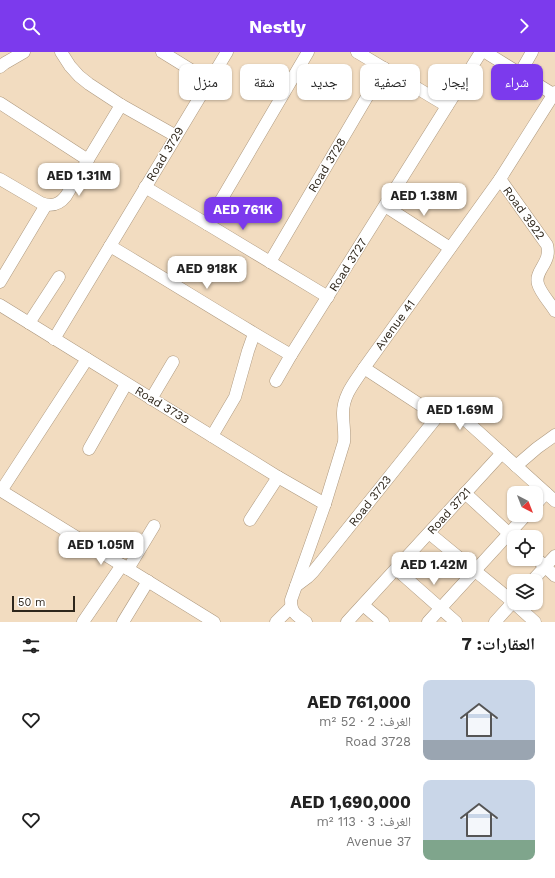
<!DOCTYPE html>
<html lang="ar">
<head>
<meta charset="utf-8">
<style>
  :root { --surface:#fff; --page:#f6f6f6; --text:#222; --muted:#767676; --accent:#7c3aed }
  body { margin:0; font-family:"Work Sans","Noto Naskh Arabic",sans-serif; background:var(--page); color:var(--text); direction:rtl; height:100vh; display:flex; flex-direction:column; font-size:15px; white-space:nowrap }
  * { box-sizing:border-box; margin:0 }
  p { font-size:13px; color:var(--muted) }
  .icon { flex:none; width:22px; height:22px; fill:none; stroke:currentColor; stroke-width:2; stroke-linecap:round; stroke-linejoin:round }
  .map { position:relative; height:570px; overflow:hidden; direction:ltr }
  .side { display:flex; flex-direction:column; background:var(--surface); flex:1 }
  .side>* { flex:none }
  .guide { position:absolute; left:12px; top:12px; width:531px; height:36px; direction:rtl; display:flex; gap:8px }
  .needle { width:26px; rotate:138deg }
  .controls { position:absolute; left:507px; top:434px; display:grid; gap:8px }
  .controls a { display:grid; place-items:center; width:36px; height:36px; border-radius:8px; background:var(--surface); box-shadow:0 1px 3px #0004; font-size:20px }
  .scale { position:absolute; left:12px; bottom:10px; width:63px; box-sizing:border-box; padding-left:4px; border:2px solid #2e261b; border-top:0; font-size:11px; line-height:14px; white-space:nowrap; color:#2e261b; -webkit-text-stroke:3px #fff; paint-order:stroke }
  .price { position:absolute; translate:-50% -34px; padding:0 9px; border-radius:8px; background:#fff; color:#222; font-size:13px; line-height:26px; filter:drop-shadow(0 1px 2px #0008) }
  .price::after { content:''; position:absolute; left:50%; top:24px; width:12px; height:9px; margin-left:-6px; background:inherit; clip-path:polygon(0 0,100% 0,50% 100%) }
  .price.selected { background:var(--accent); color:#fff }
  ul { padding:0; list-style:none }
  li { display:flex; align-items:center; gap:12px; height:100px; padding:0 20px }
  li span { display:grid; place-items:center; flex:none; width:112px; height:80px; border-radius:8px; color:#555 }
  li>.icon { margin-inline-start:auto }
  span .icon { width:48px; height:48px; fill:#fffc; stroke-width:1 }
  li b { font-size:17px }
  h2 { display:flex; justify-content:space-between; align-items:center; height:48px; padding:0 20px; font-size:17px }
  .tag { padding:0 14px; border-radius:8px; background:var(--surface); box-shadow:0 1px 3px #0004; font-size:14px; line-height:36px }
  .tag.selected { background:var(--accent); color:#fff }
  header { display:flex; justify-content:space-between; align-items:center; height:52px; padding:0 20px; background:var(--accent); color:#fff; font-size:18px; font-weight:700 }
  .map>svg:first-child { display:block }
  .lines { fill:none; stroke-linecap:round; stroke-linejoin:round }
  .minor-casing { stroke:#ae997f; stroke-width:13 }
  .minor { stroke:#fff; stroke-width:12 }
  .labels { text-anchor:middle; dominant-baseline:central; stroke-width:3; stroke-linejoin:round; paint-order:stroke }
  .street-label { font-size:12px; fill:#2e261b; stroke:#fff }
</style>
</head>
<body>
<header><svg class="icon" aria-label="forward" viewBox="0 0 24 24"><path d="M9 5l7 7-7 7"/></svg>Nestly<svg class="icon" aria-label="search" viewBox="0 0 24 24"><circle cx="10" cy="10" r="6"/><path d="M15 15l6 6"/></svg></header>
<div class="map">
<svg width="555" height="570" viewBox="0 0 555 570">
  <rect width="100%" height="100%" fill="#f2dcc0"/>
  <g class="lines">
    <g class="minor-casing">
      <g id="minor">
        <path d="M61,0l9,14 9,10 10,8 32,21 55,31"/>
        <path d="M162,0l47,29"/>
        <path d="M357,0l90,54"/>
        <path d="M485,0l68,42"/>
        <path d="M0,15l5,-4 19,-11"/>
        <path d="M520,21l12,-21"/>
        <path d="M0,51l88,57"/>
        <path d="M0,127l41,24c11,4 18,2 25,-7l55,-91"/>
        <path d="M500,127l47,66c5,18 -13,25 -9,39 2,8 12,19 17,27"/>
        <path d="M145,135l62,37 121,73"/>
        <path d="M385,154l65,42"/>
        <path d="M207,172l101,-172"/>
        <path d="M110,194c61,36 120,74 181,109"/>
        <path d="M270,210l114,-194"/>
        <path d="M0,230l46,-77"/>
        <path d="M0,253l278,172 47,27"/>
        <path d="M29,271l30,-46"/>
        <path d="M54,287l173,-287"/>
        <path d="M364,316l58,38 12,5 14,1 7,2 7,3 93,84"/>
        <path d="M276,329l15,-26 190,-303"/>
        <path d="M151,347l22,-37"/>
        <path d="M212,384l23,-39 13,-46 6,-17"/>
        <path d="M89,397l37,-65"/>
        <path d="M516,414l21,-18 18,-13"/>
        <path d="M0,438l214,132"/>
        <path d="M1,439l86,-132"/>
        <path d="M465,441l49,45"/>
        <path d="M536,452l10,-11"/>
        <path d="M250,468l28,-43"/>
        <path d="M429,481l84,69 22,20"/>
        <path d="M536,506l19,18"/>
        <path d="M128,517l26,-43"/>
        <path d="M396,517l60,53"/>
        <path d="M532,529l23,-25"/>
        <path d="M296,534l12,-9 5,-5c43,-53 85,-107 128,-160"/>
        <path d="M363,553l20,17"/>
        <path d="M83,570l39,-57"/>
        <path d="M123,570l25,-41"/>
        <path d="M276,570l15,-15"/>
        <path d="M306,570c-10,-7 -15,-9 -15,-22l34,-96 19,-62c1,-10 -1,-19 -1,-29 0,-18 12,-31 21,-45l136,-189 55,-87"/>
        <path d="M347,570l155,-169"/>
        <path d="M428,570l98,-107"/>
        <path d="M495,570l19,-21"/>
      </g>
    </g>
    <use href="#minor" class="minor"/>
  </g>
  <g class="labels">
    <g class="street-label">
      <text transform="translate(165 102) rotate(-59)">Road 3729</text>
      <text transform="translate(327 113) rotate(-59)">Road 3728</text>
      <text transform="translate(524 161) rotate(54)">Road 3922</text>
      <text transform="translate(348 213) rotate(-58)">Road 3727</text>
      <text transform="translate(395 273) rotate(-54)">Avenue 41</text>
      <text transform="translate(162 353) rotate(31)">Road 3733</text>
      <text transform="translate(370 449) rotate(-52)">Road 3723</text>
      <text transform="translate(449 459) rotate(-48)">Road 3721</text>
    </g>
  </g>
</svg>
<div class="controls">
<a><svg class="needle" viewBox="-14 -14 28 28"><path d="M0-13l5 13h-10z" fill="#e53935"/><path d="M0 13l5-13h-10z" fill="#767676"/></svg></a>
<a><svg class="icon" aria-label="locate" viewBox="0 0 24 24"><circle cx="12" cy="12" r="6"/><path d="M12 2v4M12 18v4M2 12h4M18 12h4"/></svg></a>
<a><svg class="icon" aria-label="layers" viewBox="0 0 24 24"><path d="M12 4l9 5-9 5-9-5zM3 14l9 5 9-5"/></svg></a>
</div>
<div class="scale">50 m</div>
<b class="price" style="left:79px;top:145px">AED 1.31M</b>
<b class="price" style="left:424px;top:165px">AED 1.38M</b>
<b class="price selected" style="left:243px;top:179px">AED 761K</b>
<b class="price" style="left:207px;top:238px">AED 918K</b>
<b class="price" style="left:460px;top:379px">AED 1.69M</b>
<b class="price" style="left:101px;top:514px">AED 1.05M</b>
<b class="price" style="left:434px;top:534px">AED 1.42M</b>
<div class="guide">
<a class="tag selected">شراء</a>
<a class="tag">إيجار</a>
<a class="tag">تصفية</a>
<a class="tag">جديد</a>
<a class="tag">شقة</a>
<a class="tag">منزل</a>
</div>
</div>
<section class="side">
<h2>العقارات: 7<svg class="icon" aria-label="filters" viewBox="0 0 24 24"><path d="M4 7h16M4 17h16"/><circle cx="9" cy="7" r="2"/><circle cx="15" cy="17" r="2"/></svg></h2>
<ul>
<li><span style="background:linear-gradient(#c9d6e8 75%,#9aa5b1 0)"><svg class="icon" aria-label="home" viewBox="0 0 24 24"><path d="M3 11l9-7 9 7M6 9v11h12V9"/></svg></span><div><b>AED 761,000</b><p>الغرف: 2 · 52 m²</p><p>Road 3728</p></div><svg class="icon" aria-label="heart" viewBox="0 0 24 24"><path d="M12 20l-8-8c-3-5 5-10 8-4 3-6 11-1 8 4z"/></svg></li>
<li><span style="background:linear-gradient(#c9d6e8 75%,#7fa58c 0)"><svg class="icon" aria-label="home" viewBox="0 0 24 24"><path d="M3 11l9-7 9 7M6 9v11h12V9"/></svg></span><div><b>AED 1,690,000</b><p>الغرف: 3 · 113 m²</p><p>Avenue 37</p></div><svg class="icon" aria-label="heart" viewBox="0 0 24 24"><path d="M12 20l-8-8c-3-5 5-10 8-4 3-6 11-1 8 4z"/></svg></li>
</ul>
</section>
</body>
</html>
